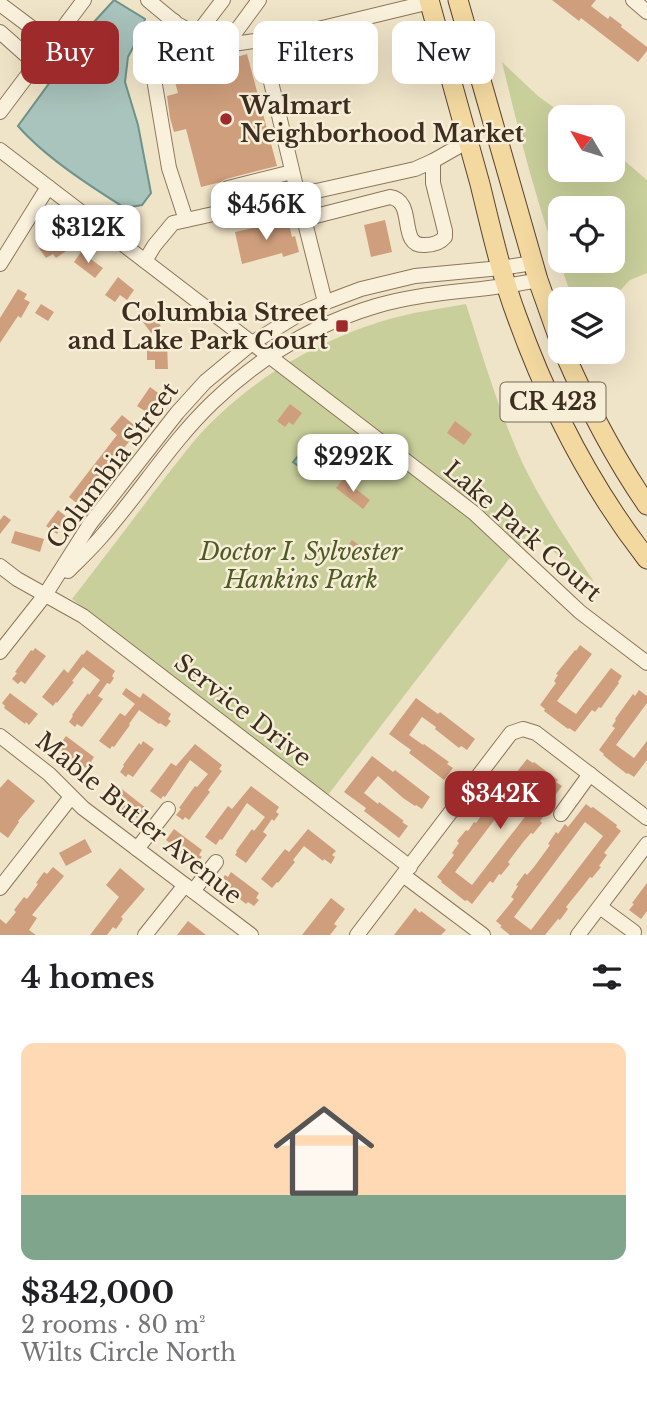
<!DOCTYPE html>
<html lang="en">
<head>
<meta charset="utf-8">
<style>
  :root { --surface:#fff; --page:#f2f2f2; --text:#202124; --muted:#757577; --accent:#9e2a2b }
  body { margin:0; font-family:"Libre Baskerville",serif; background:var(--page); color:var(--text); height:100vh; display:flex; flex-direction:column; font-size:26px; white-space:nowrap }
  * { box-sizing:border-box; margin:0 }
  p { font-size:23px; color:var(--muted) }
  .icon { flex:none; width:38px; height:38px; fill:none; stroke:currentColor; stroke-width:2; stroke-linecap:round; stroke-linejoin:round }
  .map { position:relative; height:935px; overflow:hidden }
  .drawer { display:flex; flex-direction:column; background:var(--surface); flex:1 }
  .drawer>* { flex:none }
  .banner { position:absolute; left:21px; top:21px; width:606px; height:63px; display:flex; gap:14px }
  .needle { width:46px; rotate:308deg }
  .controls { position:absolute; left:548px; top:105px; display:grid; gap:14px }
  .controls a { display:grid; place-items:center; width:77px; height:77px; border-radius:14px; background:var(--surface); box-shadow:0 7px 28px #0002; font-size:35px }
  .price { position:absolute; translate:-50% -60px; padding:0 16px; border-radius:14px; background:#fff; color:#222; font-size:23px; line-height:46px; filter:drop-shadow(0 2px 4px #0008) }
  .price::after { content:''; position:absolute; left:50%; top:42px; width:21px; height:16px; margin-left:-10px; background:inherit; clip-path:polygon(0 0,100% 0,50% 100%) }
  .price.active { background:var(--accent); color:#fff }
  ul { padding:0; list-style:none }
  li { display:grid; align-content:center; gap:14px; height:371px; padding:0 21px }
  li span { display:grid; place-items:center; height:217px; border-radius:14px; color:#555 }
  li>.icon { margin-inline-start:auto }
  span .icon { width:126px; height:126px; fill:#fffc; stroke-width:1 }
  li b { font-size:30px }
  h2 { display:flex; justify-content:space-between; align-items:center; height:84px; padding:0 21px; font-size:30px }
  .chip { padding:0 24px; border-radius:14px; background:var(--surface); box-shadow:0 7px 28px #0002; font-size:24px; line-height:63px }
  .chip.active { background:var(--accent); color:#fff }
  .map>svg:first-child { display:block }
  .green { fill:#c9cf9b; fill-rule:evenodd }
  .water { fill:#a9c4bc; stroke:#6f938a; stroke-width:2 }
  .building { fill:#cf9f7d; fill-rule:evenodd }
  .lines { fill:none; stroke-linecap:round; stroke-linejoin:round }
  .minor-casing { stroke:#8d765c; stroke-width:16 }
  .major-casing { stroke:#5b4430; stroke-width:21 }
  .minor { stroke:#faf1dc; stroke-width:14 }
  .major { stroke:#f3d9a0; stroke-width:19 }
  .poi-dot { fill:#9e2a2b; stroke:#f7eed8; stroke-width:2.5 }
  .labels { text-anchor:middle; dominant-baseline:central; stroke-width:5; stroke-linejoin:round; paint-order:stroke }
  .shield { fill:#f7eed8; stroke:#756857; stroke-width:2 }
  .shield-label { font-size:23px; font-weight:bold; fill:#3d2e20 }
  .poi-label { font-size:24px; font-weight:bold; fill:#3d2e20; stroke:#f7eed8; text-anchor:start }
  .street-label { font-size:24px; fill:#3d2e20; stroke:#f7eed8 }
  .park-label { font-size:24px; font-style:italic; fill:#4d5a26; stroke:#f7eed8 }
</style>
</head>
<body>
<div class="map">
<svg width="647" height="935" viewBox="0 0 647 935">
  <rect width="100%" height="100%" fill="#f0e4c8"/>
  <g class="green">
    <path d="M502,62l36,34 29,21h-7v53h52l1,-19 34,29v93l-17,7 -18,19h-40c-7,-26 -19,-50 -27,-76 -17,-53 -30,-107 -43,-161zM560,208h52v53h-52z"/>
    <path d="M466,304c18,56 35,115 61,168 19,38 44,74 67,110l-65,-49 -201,262 -256,-196c27,-35 54,-70 81,-106 21,-26 40,-54 65,-77 52,-50 125,-88 196,-103 17,-3 35,-6 52,-9z"/>
  </g>
  <g class="water">
    <path d="M114,0l31,19 -4,13 -13,25 -3,25 13,43 13,68 -9,12 -17,3c-35,-22 -80,-51 -107,-82l76,-104z"/>
    <path d="M316,435l16,12 -21,28 -18,-13z"/>
  </g>
  <g class="building">
    <path d="M552,0h44l-5,6 17,13 2,-3 12,9 -1,2 26,20v4l-9,11 -57,-44 -2,3z"/>
    <path d="M247,54l30,112 -51,13 -5,3 -20,5 -15,-58 -12,3 -4,-14 -3,-22 11,-3 -5,-18z"/>
    <path d="M288,220l4,17 3,-1 4,16 -16,5 -1,-4 -40,11 -7,-32z"/>
    <path d="M385,220l7,32 -21,5 -7,-32z"/>
    <path d="M59,234l10,15 -13,9 -3,-4 -7,4 -7,-10z"/>
    <path d="M81,252l22,16 -8,10 -21,-16z"/>
    <path d="M118,277l16,13 -7,10 -7,-5 -5,7 -10,-7z"/>
    <path d="M18,289l9,5 -3,5 6,3 -9,16 -3,-2 -18,27v-25z"/>
    <path d="M41,304l13,8 -6,9 -13,-8z"/>
    <path d="M150,311l11,15 -10,7 -11,-15z"/>
    <path d="M167,344l1,25h-13v-9h-8v-15z"/>
    <path d="M150,387l11,8 -13,18 -11,-7z"/>
    <path d="M290,404l12,9 -9,12 -4,-3 -4,5 -8,-6z"/>
    <path d="M122,415l17,14 -60,76 -10,-8 48,-62 -7,-6z"/>
    <path d="M455,421l17,13 -8,11 -17,-12z"/>
    <path d="M343,479l27,21 -7,9 -27,-21z"/>
    <path d="M58,510l10,8 -11,16 -11,-8z"/>
    <path d="M4,515l7,5 -11,14v-14z"/>
    <path d="M15,531l29,8 -4,13 -29,-9z"/>
    <path d="M352,540l11,8 -10,14 -11,-8z"/>
    <path d="M580,645l12,9 -35,47 19,13 35,-46 11,8 -4,6 1,1 -18,25 -2,-1 -4,5 -3,-2 -17,22 -6,-4 -1,1 -24,-18 1,-2 -5,-4 16,-22 -2,-2 4,-6 -2,-1 19,-24 1,1z"/>
    <path d="M35,648l11,8 -21,28 -4,-3 -3,3 -6,-5 5,-6 -2,-1 16,-22 2,1z"/>
    <path d="M87,650l28,21 -3,5 2,2 -4,6 -3,-1 -9,13 5,3 -21,28 -5,-3 -2,3 -6,-5 4,-6 -1,-1 16,-22 1,2 11,-15 -17,-13 -11,14 2,1 -17,21 -1,-1 -3,4 -11,-9 22,-28 4,4 14,-19 1,1z"/>
    <path d="M126,688l14,10 3,-5 28,21 -3,5 3,2 -5,6 -6,-4 -1,1 -20,-14 -10,14 1,1 -16,22 -2,-1 -2,3 -11,-8 21,-28 5,3 10,-12 -13,-10z"/>
    <path d="M639,690l8,6v7l-31,42 18,13 13,-17v19l-13,17 -6,-4 -1,1 -13,-10 -11,-9 1,-1 -5,-4 16,-22 -3,-2 4,-6 -1,-1 18,-25 2,2z"/>
    <path d="M10,693l28,21 -9,11 -3,-3 -1,2 -21,-16 1,-2 -3,-3z"/>
    <path d="M416,698l22,16 2,-2 35,27 -8,11 -6,-4 -2,2 -24,-19 1,-2 -14,-10 -13,18 14,10 1,-1 25,18 -2,2 6,4 -9,12 -35,-27 2,-3 -22,-16z"/>
    <path d="M66,736l28,21 -3,5 3,2 -5,6 -6,-4 -1,1 -22,-16 2,-2 -4,-2z"/>
    <path d="M143,741l11,8 -21,28 -5,-3 -2,3 -6,-5 4,-6 -1,-1 16,-22 2,2z"/>
    <path d="M195,744l27,21 -3,4 3,2 -14,19 2,2 -21,28 -4,-3 -2,3 -7,-5 5,-6 -2,-1 16,-22 2,1 11,-13 -18,-14 -25,37 -2,-1 -2,3 -11,-8 21,-28 5,3z"/>
    <path d="M372,756l21,16 2,-2 35,27 -8,12 -6,-4 -1,1 -12,-8 -25,-22 -6,7 -8,10 14,11 1,-2 25,19 -2,1 6,4 -9,12 -35,-27 2,-3 -22,-16z"/>
    <path d="M527,759l6,4 1,-1 24,18 -2,2 6,4 -17,23 3,2 -8,10 2,2 -9,11 -2,-1 -7,8 -16,21 2,2 -9,11 -2,-1 -6,9 -3,-2 -18,23 -5,-4 -2,1 -24,-19 1,-1 -5,-4 17,-22 -2,-2 7,-10 -2,-2 9,-11 2,1 6,-9 2,1 16,-23 -2,-1 8,-12 2,2 7,-9 2,2zM527,777l18,14 -73,94 -17,-13z"/>
    <path d="M8,779l27,22 -17,20 1,1 -11,16 -8,-6v-44z"/>
    <path d="M118,786l28,22 -8,11 -3,-3 -2,2 -21,-16 2,-2 -4,-3z"/>
    <path d="M251,786l28,21 -3,5 3,2 -5,7 -2,-2 -9,13 4,3 -21,28 -11,-8 2,-3 -1,-1 16,-22 2,2 11,-14 -18,-14 -25,37 -2,-1 -4,6 -11,-8 23,-31 4,3z"/>
    <path d="M586,804l5,4 2,-1 24,18 -1,2 5,4 -17,22 3,2 -8,11 2,1 -9,11 -2,-1 -7,9 -17,21 2,2 -8,11 -2,-1 -13,16h-35l-10,-8 2,-1 -6,-5 18,-22 -3,-2 7,-11 -2,-1 9,-12 2,2 7,-8 16,-22 -2,-1 8,-12 2,2 7,-10 3,3zM585,822l18,14 -72,94 -17,-13z"/>
    <path d="M174,829l28,21 -3,5 3,2 -5,6 -6,-4 -1,1 -22,-15 2,-2 -4,-3z"/>
    <path d="M308,829l28,22 -4,4 3,2 -4,7 -7,-5 -1,2 -19,-15 -11,14 2,2 -17,21 -1,-1 -5,6 -11,-9 24,-30 4,3z"/>
    <path d="M85,839l7,13 -26,14 -7,-13z"/>
    <path d="M53,867l11,9 -32,39 5,3 -8,12 7,5h-36v-16l6,5 10,-12 -2,-2 10,-13 3,2 11,-15 -2,-1 8,-11 3,2z"/>
    <path d="M120,868l25,21 -24,28 2,2 -7,10 -3,-2 -6,8h-17l29,-38 -13,-12z"/>
    <path d="M231,872l28,21 -3,5 3,2 -5,6 -6,-4 -2,2 -21,-17 1,-2 -5,-4 4,-6 3,2z"/>
    <path d="M647,883v28l-6,8 -12,-9 5,-6 -2,-1z"/>
    <path d="M331,898l14,11 -11,15 3,2 -7,9h-28z"/>
    <path d="M415,908l5,5 1,-2 25,19 -5,5h-47z"/>
    <path d="M188,921l18,14h-29z"/>
  </g>
  <g class="lines">
    <g class="minor-casing">
      <g id="minor">
        <path d="M148,0l29,24 23,12 26,9 63,-9 141,-34"/>
        <path d="M633,0l14,12"/>
        <path d="M0,4l52,39"/>
        <path d="M174,21l-22,46 17,101 17,52"/>
        <path d="M0,32l36,32"/>
        <path d="M197,34l26,-34"/>
        <path d="M261,40l37,155 27,107"/>
        <path d="M226,45l33,-45"/>
        <path d="M0,112l84,-112"/>
        <path d="M0,150l474,363 106,99 67,51"/>
        <path d="M229,211c-2,-8 -7,-17 -1,-23l64,-16"/>
        <path d="M304,219l86,-22c27,4 7,50 35,48 8,0 15,-2 20,-8v-6l-12,-48v-22"/>
        <path d="M145,261l9,-15 19,-23 242,-54 18,-8 35,-20"/>
        <path d="M0,264l48,-77"/>
        <path d="M0,566l17,13 66,37 327,251"/>
        <path d="M68,571c11,-11 23,-22 33,-34 39,-44 70,-95 112,-135 46,-44 102,-78 163,-96 53,-16 109,-14 162,-26"/>
        <path d="M0,652l45,-57 45,-71 87,-111 28,-31 47,-39 49,-30 28,-12 32,-12 54,-13 86,-8 32,-5"/>
        <path d="M0,736l49,38 34,34 168,127"/>
        <path d="M561,814l29,-40"/>
        <path d="M137,849l31,-40"/>
        <path d="M403,875l80,60"/>
        <path d="M0,888l71,-91"/>
        <path d="M193,891l23,-29"/>
        <path d="M600,907l34,25"/>
        <path d="M145,935l40,-50"/>
        <path d="M357,935l154,-202 12,-4 13,4 111,85"/>
        <path d="M578,935l69,-91"/>
      </g>
    </g>
    <g class="major-casing">
      <g id="major">
        <path d="M429,0c17,61 34,123 51,184 11,45 21,90 37,133 31,86 74,170 130,242"/>
        <path d="M458,0l80,280 22,62"/>
        <path d="M564,352c23,53 50,105 83,153"/>
      </g>
    </g>
    <use href="#minor" class="minor"/>
    <use href="#major" class="major"/>
  </g>
  <g class="poi-dot">
    <circle cx="226" cy="119" r="7"/>
    <rect x="335" y="319" width="14" height="14" rx="3.5"/>
  </g>
  <g class="labels">
    <rect class="shield" x="500.5" y="382.5" width="105" height="39" rx="5"/>
    <g class="shield-label">
      <text x="553" y="402">CR 423</text>
    </g>
    <g class="poi-label">
      <text x="240" y="105">Walmart<tspan x="240" dy="28">Neighborhood Market</tspan></text>
      <text x="328" y="312" text-anchor="end">Columbia Street<tspan x="328" dy="28">and Lake Park Court</tspan></text>
    </g>
    <g class="street-label">
      <text transform="translate(112 465) rotate(-53)">Columbia Street</text>
      <text transform="translate(523 531) rotate(41)">Lake Park Court</text>
      <text transform="translate(243 710) rotate(38)">Service Drive</text>
      <text transform="translate(139 818) rotate(39)">Mable Butler Avenue</text>
    </g>
    <g class="park-label">
      <text x="301" y="551">Doctor I. Sylvester<tspan x="301" dy="28">Hankins Park</tspan></text>
    </g>
  </g>
</svg>
<div class="controls">
<a><svg class="needle" viewBox="-14 -14 28 28"><path d="M0-13l5 13h-10z" fill="#e53935"/><path d="M0 13l5-13h-10z" fill="#757577"/></svg></a>
<a><svg class="icon" aria-label="locate" viewBox="0 0 24 24"><circle cx="12" cy="12" r="6"/><path d="M12 2v4M12 18v4M2 12h4M18 12h4"/></svg></a>
<a><svg class="icon" aria-label="layers" viewBox="0 0 24 24"><path d="M12 4l9 5-9 5-9-5zM3 14l9 5 9-5"/></svg></a>
</div>
<b class="price" style="left:266px;top:242px">$456K</b>
<b class="price" style="left:88px;top:265px">$312K</b>
<b class="price" style="left:353px;top:494px">$292K</b>
<b class="price active" style="left:500px;top:831px">$342K</b>
<div class="banner">
<a class="chip active">Buy</a>
<a class="chip">Rent</a>
<a class="chip">Filters</a>
<a class="chip">New</a>
</div>
</div>
<section class="drawer">
<h2>4 homes<svg class="icon" aria-label="filters" viewBox="0 0 24 24"><path d="M4 7h16M4 17h16"/><circle cx="9" cy="7" r="2"/><circle cx="15" cy="17" r="2"/></svg></h2>
<ul>
<li><span style="background:linear-gradient(#ffd9b3 70%,#7fa58c 0)"><svg class="icon" aria-label="home" viewBox="0 0 24 24"><path d="M3 11l9-7 9 7M6 9v11h12V9"/></svg></span><div><b>$342,000</b><p>2 rooms · 80 m²</p><p>Wilts Circle North</p></div></li>
</ul>
</section>
</body>
</html>
